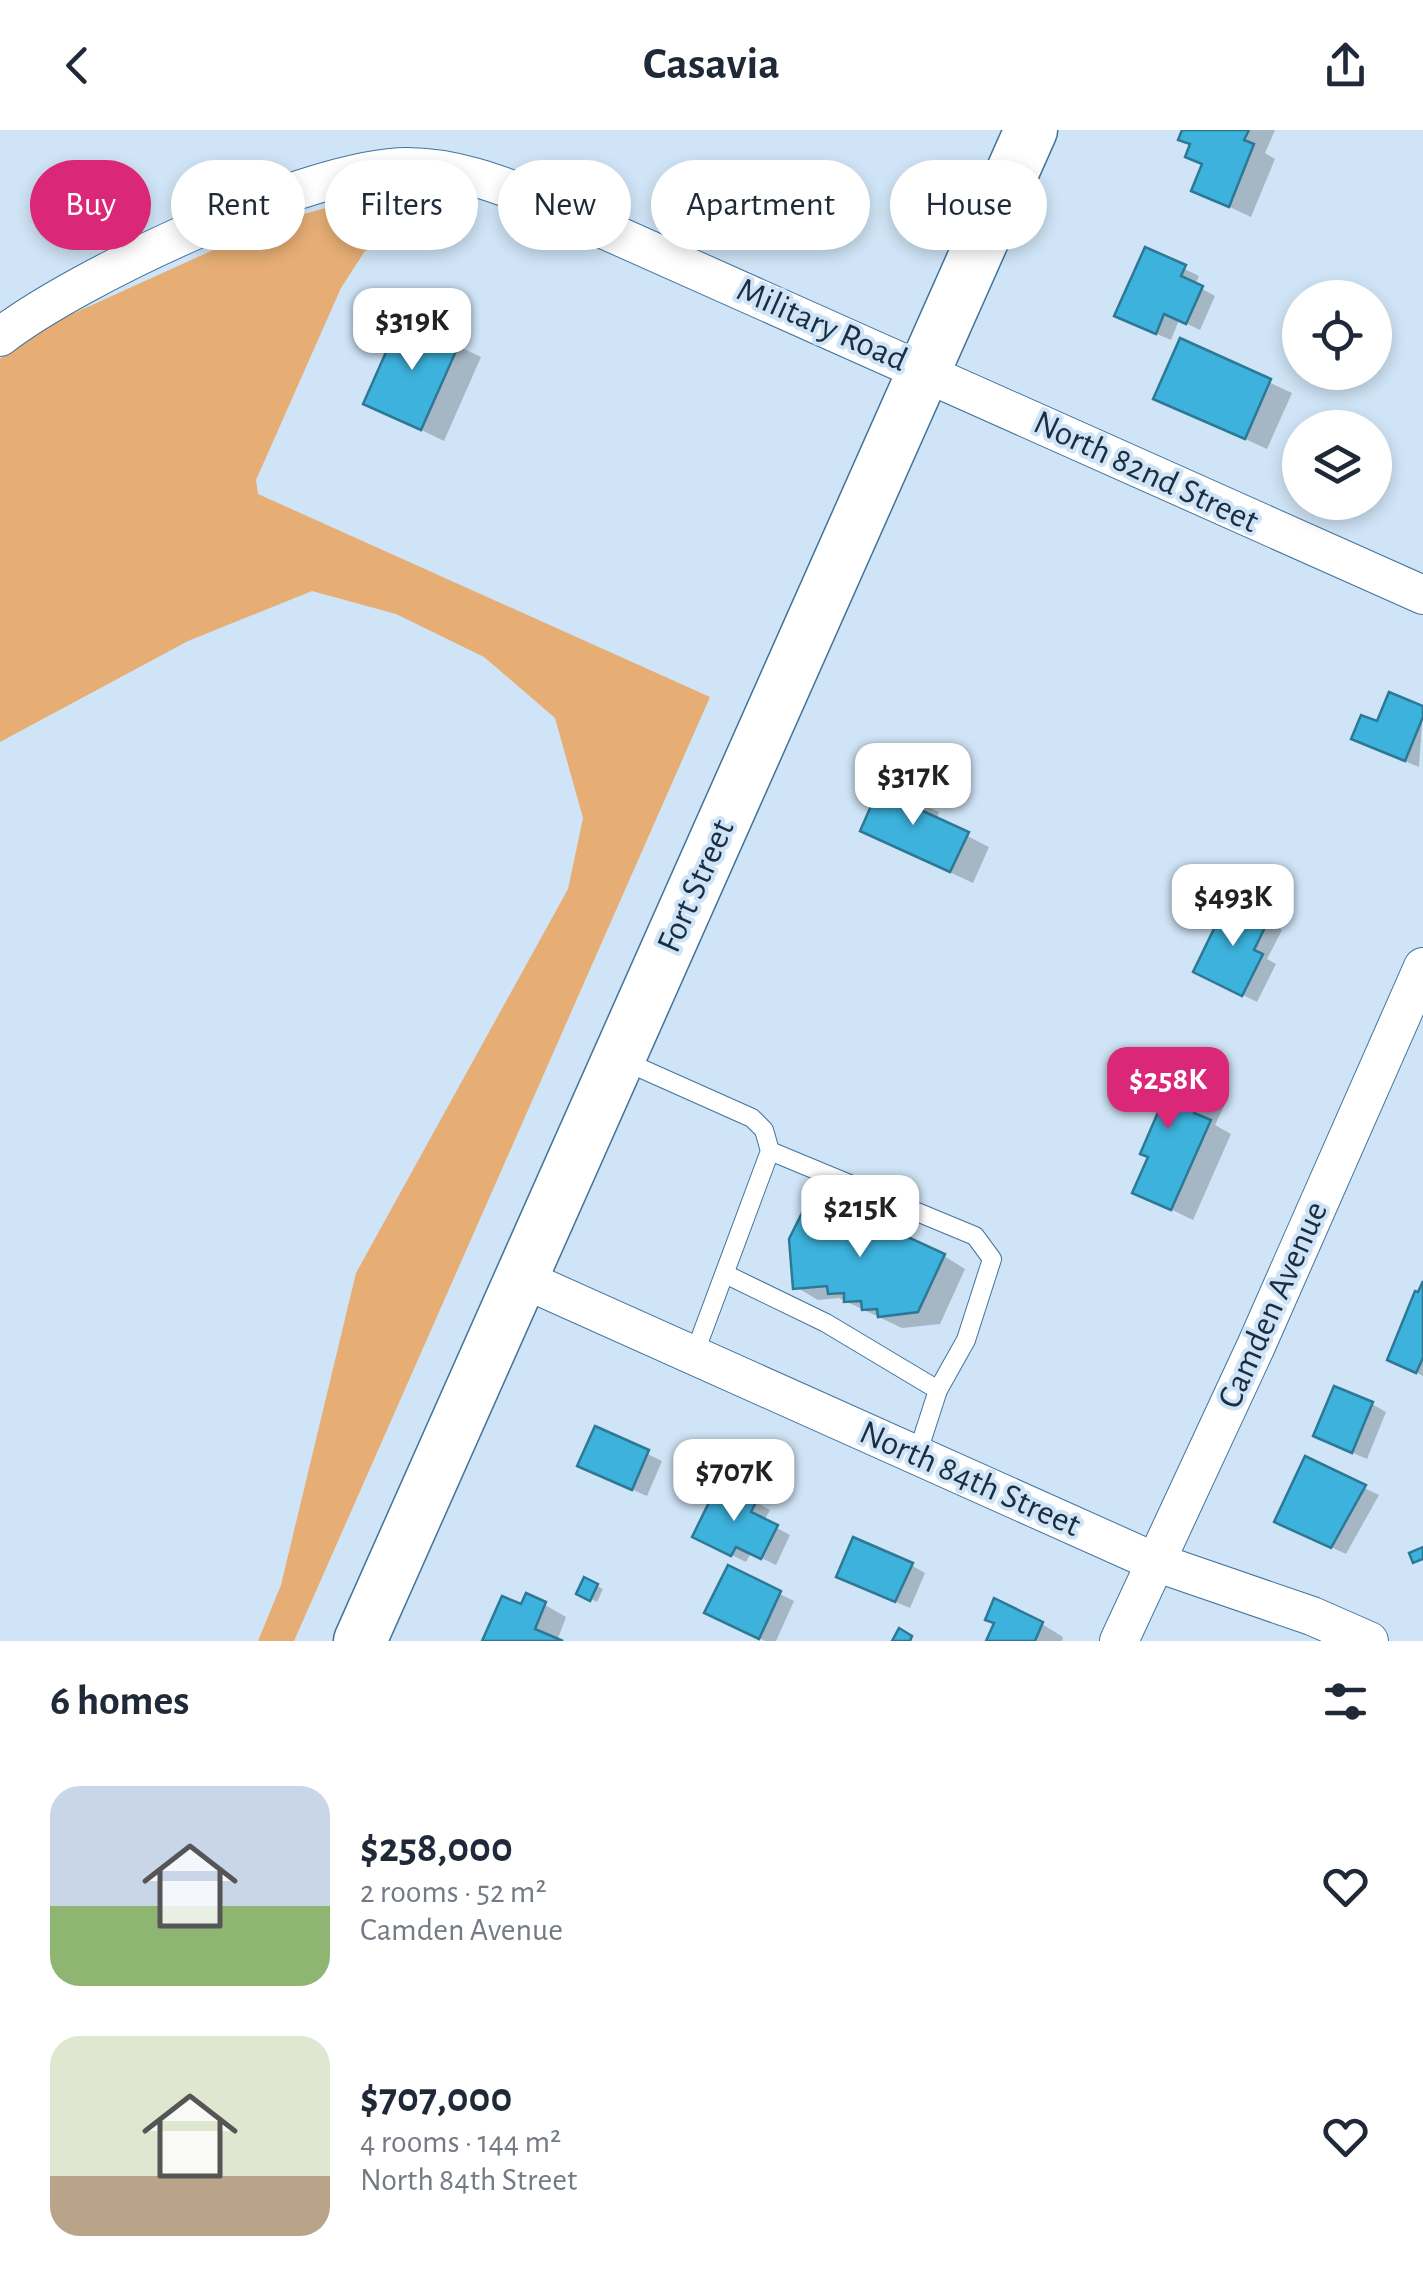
<!DOCTYPE html>
<html lang="en">
<head>
<meta charset="utf-8">
<style>
  :root { --surface:#fff; --page:#f2f2f3; --text:#1f2937; --muted:#747a83; --accent:#db2777 }
  body { margin:0; font-family:"Alegreya Sans",sans-serif; background:var(--page); color:var(--text); height:100vh; display:flex; flex-direction:column; font-size:38px; white-space:nowrap }
  * { box-sizing:border-box; margin:0 }
  p { font-size:32px; color:var(--muted) }
  .icon { flex:none; width:55px; height:55px; fill:none; stroke:currentColor; stroke-width:2; stroke-linecap:round; stroke-linejoin:round }
  .map { position:relative; height:1511px; overflow:hidden }
  .panel { display:flex; flex-direction:column; background:var(--surface); flex:1 }
  .panel>* { flex:none }
  .guide { position:absolute; left:30px; top:30px; width:1365px; height:90px; display:flex; gap:20px }
  .buttons { position:absolute; left:1282px; top:150px; display:grid; gap:20px }
  .buttons a { display:grid; place-items:center; width:110px; height:110px; border-radius:50%; background:var(--surface); box-shadow:0 5px 15px #0003; font-size:50px }
  .price { position:absolute; translate:-50% -85px; padding:0 22px; border-radius:20px; background:#fff; color:#222; font-size:32px; line-height:65px; filter:drop-shadow(0 2px 5px #0008) }
  .price::after { content:''; position:absolute; left:50%; top:60px; width:30px; height:22px; margin-left:-15px; background:inherit; clip-path:polygon(0 0,100% 0,50% 100%) }
  .price.selected { background:var(--accent); color:#fff }
  ul { padding:0; list-style:none }
  li { display:flex; align-items:center; gap:30px; height:250px; padding:0 50px }
  li span { display:grid; place-items:center; flex:none; width:280px; height:200px; border-radius:30px; color:#555 }
  li>.icon { margin-inline-start:auto }
  span .icon { width:120px; height:120px; fill:#fffc; stroke-width:1 }
  li b { font-size:42px }
  h2 { display:flex; justify-content:space-between; align-items:center; height:120px; padding:0 50px; font-size:42px }
  .tag { padding:0 35px; border-radius:45px; background:var(--surface); box-shadow:0 5px 15px #0003; font-size:35px; line-height:90px }
  .tag.selected { background:var(--accent); color:#fff }
  header { display:flex; justify-content:space-between; align-items:center; height:130px; padding:0 50px; background:var(--surface); font-size:45px; font-weight:700 }
  .map>svg:first-child { display:block }
  .green { fill:#e6ae75 }
  .shadow { fill:#0003 }
  .building { fill:#3db2dc; stroke:#2d7995; stroke-width:2.5 }
  .lines { fill:none; stroke-linecap:round; stroke-linejoin:round }
  .lane-casing { stroke:#42739c; stroke-width:20 }
  .street-casing { stroke:#42739c; stroke-width:40 }
  .secondary-casing { stroke:#42739c; stroke-width:55 }
  .lane { stroke:#fff; stroke-width:18 }
  .street { stroke:#fff; stroke-width:38 }
  .secondary { stroke:#fff; stroke-width:52 }
  .labels { text-anchor:middle; dominant-baseline:central; stroke-width:8; stroke-linejoin:round; paint-order:stroke }
  .street-label { font-size:35px; fill:#192e40; stroke:#cfe4f6 }
</style>
</head>
<body>
<header><svg class="icon" aria-label="back" viewBox="0 0 24 24"><path d="M15 5l-7 7 7 7"/></svg>Casavia<svg class="icon" aria-label="share" viewBox="0 0 24 24"><path d="M12 15V3M7 8l5-5 5 5M5 13v7h14v-7"/></svg></header>
<div class="map">
<svg width="1423" height="1511" viewBox="0 0 1423 1511">
  <rect width="100%" height="100%" fill="#cfe4f6"/>
  <path class="green" d="M380,63l25,5 7,19 -5,18 -42,16 -24,37 -85,192 2,14 452,203 -416,944h-36l23,-56 75,-312 212,-384 15,-71 -28,-100 -71,-61 -88,-43 -84,-23 -124,50 -188,101v-383l39,-30 236,-107z"/>
  <g class="shadow">
    <path d="M1184,0h91l-10,23 10,6 -24,58 -57,-27 10,-25 -16,-9 4,-11z"/>
    <path d="M1146,120l53,26 -4,9 20,11 -15,34 -21,-10 -8,20 -40,-17z"/>
    <path d="M403,190l78,37 -37,84 -78,-38z"/>
    <path d="M1181,211l111,52 -25,56 -111,-51z"/>
    <path d="M1423,579l-4,58 -51,-21 10,-21z"/>
    <path d="M884,655l55,27 -3,8 53,27 -16,36 -88,-41z"/>
    <path d="M1268,792l14,8 -15,29 9,5 -19,38 -47,-23z"/>
    <path d="M1141,931l85,41 -11,23 16,9 -38,86 -58,-28 16,-35 13,-52 -35,-19z"/>
    <path d="M944,1126l21,13 -25,55 -38,4 -63,-30 -21,2 -22,-13z"/>
    <path d="M1423,1157v89l-33,-17z"/>
    <path d="M1372,1274l14,8 -19,47 -37,-16z"/>
    <path d="M596,1299l66,32 -15,35 -53,-23z"/>
    <path d="M1306,1330l73,35 -33,59 -54,-25z"/>
    <path d="M756,1372l14,8 -6,11 26,14 -14,30 -25,-12 -5,9 -37,-18z"/>
    <path d="M911,1435l14,8 -15,35 -57,-24z"/>
    <path d="M729,1439l65,32 -18,40h-11l-43,-20z"/>
    <path d="M597,1456l6,3 -6,13 -18,-9z"/>
    <path d="M545,1475l21,12 -9,24h-72l38,-33z"/>
    <path d="M997,1493l45,1 21,13 -1,4h-73z"/>
  </g>
  <g class="building">
    <path d="M1182,0h67l-5,10 10,4 -25,63 -38,-16 11,-27 -17,-7 5,-13 -12,-4z"/>
    <path d="M1145,117l41,18 -5,11 22,10 -17,38 -22,-10 -8,20 -42,-18z"/>
    <path d="M402,186l58,26 -39,88 -58,-26z"/>
    <path d="M1180,208l91,41 -26,60 -92,-40z"/>
    <path d="M1389,562l34,14v11l-18,44 -54,-22 10,-24 16,6z"/>
    <path d="M882,651l36,17 -4,9 55,25 -19,40 -90,-41z"/>
    <path d="M1228,770l41,19 -15,31 9,4 -21,42 -49,-24z"/>
    <path d="M1139,927l66,30 -11,26 17,7 -40,90 -39,-17 16,-36 -8,-3 22,-51 -36,-16z"/>
    <path d="M812,1063l133,61 -27,58 -40,5 -1,-8 -15,1 -1,-9 -17,1v-9l-16,1 -1,-8 -34,3 -4,-50z"/>
    <path d="M1423,1151v77l-7,15 -29,-13 28,-69 3,1z"/>
    <path d="M1334,1256l39,16 -21,51 -39,-17z"/>
    <path d="M595,1296l54,24 -17,40 -55,-24z"/>
    <path d="M1305,1326l61,29 -35,63 -57,-26z"/>
    <path d="M719,1352l38,18 -6,12 27,13 -17,34 -25,-12 -5,9 -39,-19z"/>
    <path d="M853,1407l60,26 -18,39 -59,-25z"/>
    <path d="M1423,1417v12l-10,4 -4,-10z"/>
    <path d="M728,1435l53,26 -22,48 -55,-26z"/>
    <path d="M584,1447l14,7 -8,17 -14,-7z"/>
    <path d="M526,1463l20,9 -11,27 28,12h-81l20,-45 19,8z"/>
    <path d="M994,1468l49,24 -8,19h-49l8,-18 -9,-3z"/>
    <path d="M899,1498l13,8 -2,5h-18z"/>
  </g>
  <g class="lines">
    <g class="lane-casing">
      <g id="lane">
        <path d="M622,930l130,58 12,12 6,21 -76,204"/>
        <path d="M770,1021l205,85 17,23 -26,81 -28,50"/>
        <path d="M725,1144l101,49 112,67 -21,65"/>
      </g>
    </g>
    <g class="street-casing">
      <g id="street">
        <path d="M0,207c77,-60 311,-170 407,-170 46,0 90,16 133,34l883,394"/>
        <path d="M521,1148l634,284 157,54 57,25"/>
        <path d="M1119,1511l137,-295 167,-379"/>
      </g>
    </g>
    <g class="secondary-casing">
      <path id="secondary" d="M360,1511l671,-1511"/>
    </g>
    <use href="#lane" class="lane"/>
    <use href="#street" class="street"/>
    <use href="#secondary" class="secondary"/>
  </g>
  <g class="labels">
    <g class="street-label">
      <text transform="translate(822 195) rotate(24)">Military Road</text>
      <text transform="translate(1146 342) rotate(25)">North 82nd Street</text>
      <text transform="translate(696 756) rotate(-66)">Fort Street</text>
      <text transform="translate(1273 1175) rotate(-66)">Camden Avenue</text>
      <text transform="translate(970 1349) rotate(24)">North 84th Street</text>
    </g>
  </g>
</svg>
<div class="buttons">
<a><svg class="icon" aria-label="locate" viewBox="0 0 24 24"><circle cx="12" cy="12" r="6"/><path d="M12 2v4M12 18v4M2 12h4M18 12h4"/></svg></a>
<a><svg class="icon" aria-label="layers" viewBox="0 0 24 24"><path d="M12 4l9 5-9 5-9-5zM3 14l9 5 9-5"/></svg></a>
</div>
<b class="price" style="left:412px;top:243px">$319K</b>
<b class="price" style="left:913px;top:698px">$317K</b>
<b class="price" style="left:1233px;top:819px">$493K</b>
<b class="price selected" style="left:1168px;top:1002px">$258K</b>
<b class="price" style="left:860px;top:1130px">$215K</b>
<b class="price" style="left:734px;top:1394px">$707K</b>
<div class="guide">
<a class="tag selected">Buy</a>
<a class="tag">Rent</a>
<a class="tag">Filters</a>
<a class="tag">New</a>
<a class="tag">Apartment</a>
<a class="tag">House</a>
</div>
</div>
<section class="panel">
<h2>6 homes<svg class="icon" aria-label="filters" viewBox="0 0 24 24"><path d="M4 7h16M4 17h16"/><circle cx="9" cy="7" r="2"/><circle cx="15" cy="17" r="2"/></svg></h2>
<ul>
<li><span style="background:linear-gradient(#c9d6e8 60%,#8fb573 0)"><svg class="icon" aria-label="home" viewBox="0 0 24 24"><path d="M3 11l9-7 9 7M6 9v11h12V9"/></svg></span><div><b>$258,000</b><p>2 rooms · 52 m²</p><p>Camden Avenue</p></div><svg class="icon" aria-label="heart" viewBox="0 0 24 24"><path d="M12 20l-8-8c-3-5 5-10 8-4 3-6 11-1 8 4z"/></svg></li>
<li><span style="background:linear-gradient(#dfe7d0 70%,#b9a48a 0)"><svg class="icon" aria-label="home" viewBox="0 0 24 24"><path d="M3 11l9-7 9 7M6 9v11h12V9"/></svg></span><div><b>$707,000</b><p>4 rooms · 144 m²</p><p>North 84th Street</p></div><svg class="icon" aria-label="heart" viewBox="0 0 24 24"><path d="M12 20l-8-8c-3-5 5-10 8-4 3-6 11-1 8 4z"/></svg></li>
</ul>
</section>
</body>
</html>
